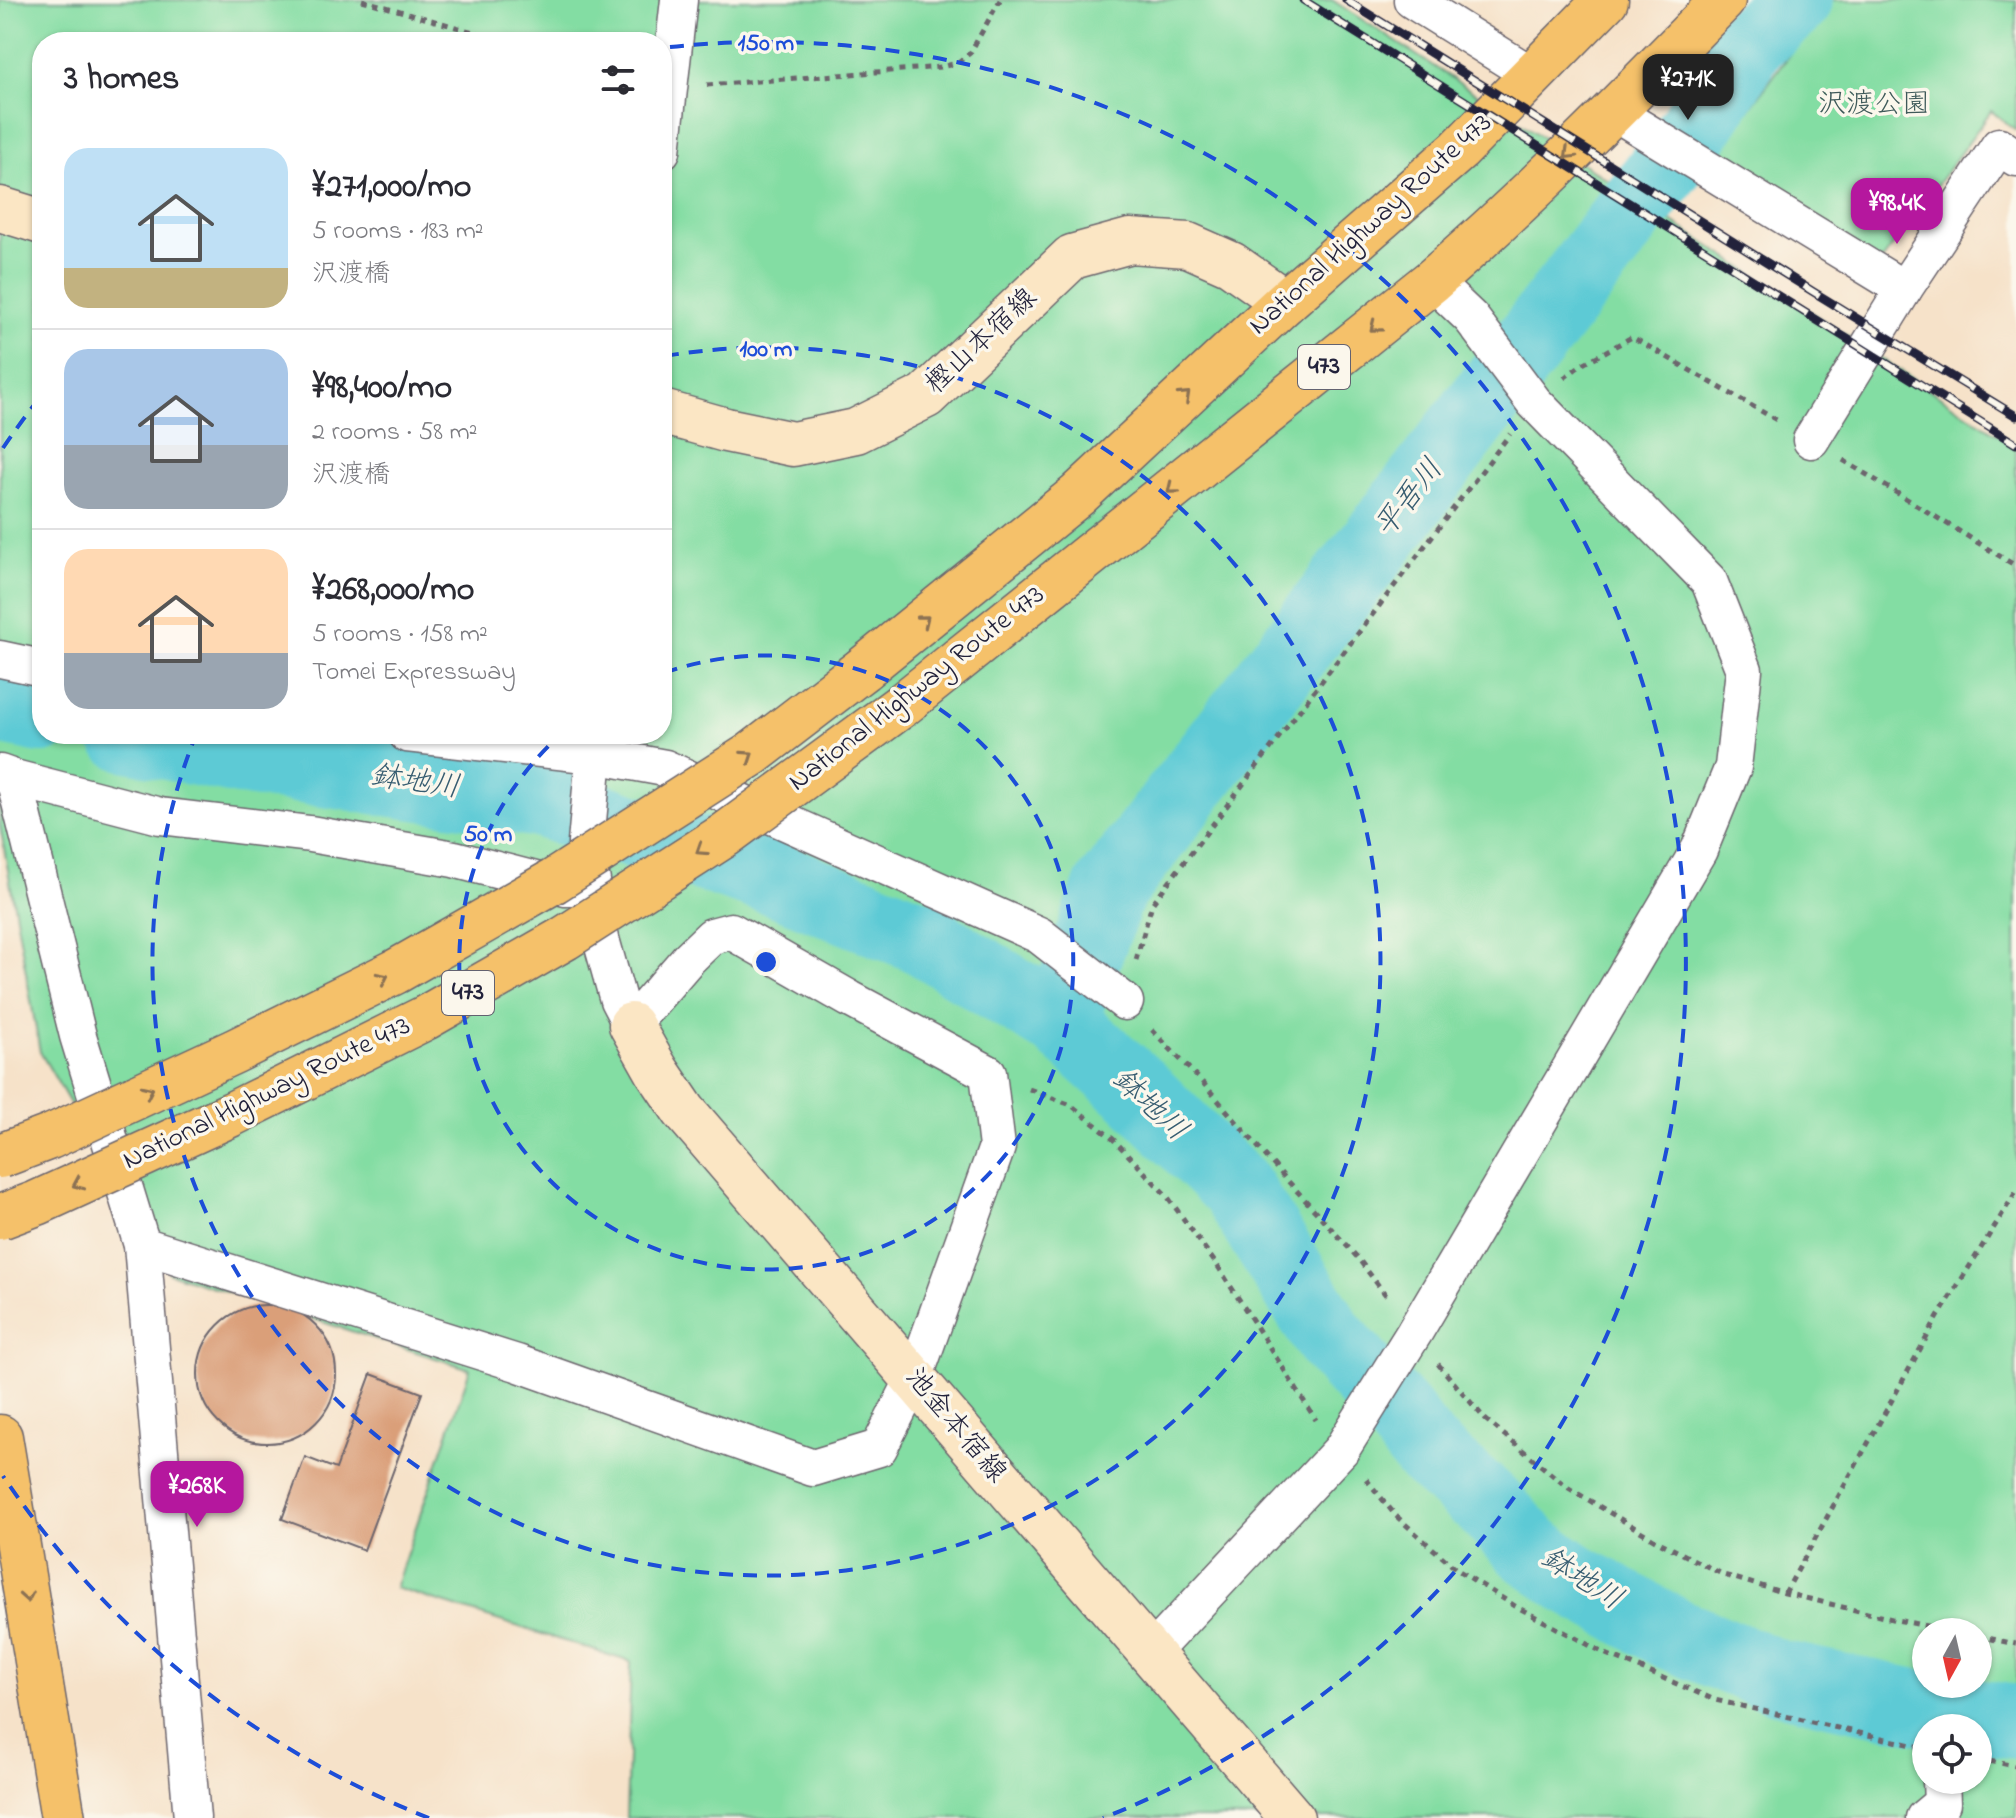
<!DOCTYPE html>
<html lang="en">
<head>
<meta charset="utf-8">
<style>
  :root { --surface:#fff; --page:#f7f7f7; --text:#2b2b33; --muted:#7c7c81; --line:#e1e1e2; --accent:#b5179e }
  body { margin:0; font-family:"Indie Flower","Klee One",sans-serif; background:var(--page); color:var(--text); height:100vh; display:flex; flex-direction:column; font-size:30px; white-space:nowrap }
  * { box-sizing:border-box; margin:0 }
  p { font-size:26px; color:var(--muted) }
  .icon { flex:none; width:44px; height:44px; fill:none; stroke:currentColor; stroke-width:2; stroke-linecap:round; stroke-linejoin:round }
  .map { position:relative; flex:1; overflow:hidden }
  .details { position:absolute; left:32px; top:32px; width:640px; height:712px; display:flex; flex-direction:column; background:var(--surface); border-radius:32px; box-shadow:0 2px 6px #0004 }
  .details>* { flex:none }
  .needle { width:52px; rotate:188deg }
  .fabs { position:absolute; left:1912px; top:1618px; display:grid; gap:16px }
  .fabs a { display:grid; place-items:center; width:80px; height:80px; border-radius:50%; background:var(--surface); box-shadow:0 2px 6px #0004; font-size:40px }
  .price { position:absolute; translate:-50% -68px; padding:0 18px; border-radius:16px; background:var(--accent); color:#fff; font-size:26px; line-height:52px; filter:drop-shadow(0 2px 4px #0008) }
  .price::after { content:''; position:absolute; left:50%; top:48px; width:24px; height:18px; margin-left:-12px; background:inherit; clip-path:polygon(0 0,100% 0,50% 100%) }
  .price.active { background:#222; color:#fff }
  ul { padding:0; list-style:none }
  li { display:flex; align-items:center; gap:24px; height:200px; padding:0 32px }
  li+li { border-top:2px solid var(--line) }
  li span { display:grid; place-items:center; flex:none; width:224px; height:160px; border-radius:24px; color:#555 }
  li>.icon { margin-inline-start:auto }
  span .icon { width:96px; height:96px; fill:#fffc; stroke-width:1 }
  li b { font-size:34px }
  h2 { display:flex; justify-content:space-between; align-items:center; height:96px; padding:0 32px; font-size:34px }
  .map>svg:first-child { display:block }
  .green { fill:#83dda3; stroke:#52806f; stroke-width:2; fill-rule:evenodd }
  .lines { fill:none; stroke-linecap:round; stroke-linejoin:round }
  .river { stroke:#5dcad5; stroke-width:74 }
  .building { fill:#da9f79 }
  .street-casing { stroke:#6c656d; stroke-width:39 }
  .secondary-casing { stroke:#6c656d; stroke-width:47 }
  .highway-casing { stroke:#6c656d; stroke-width:47 }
  .path { stroke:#6c656d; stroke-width:5; stroke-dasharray:6 6; stroke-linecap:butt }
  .street { stroke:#fff; stroke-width:36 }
  .secondary { stroke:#fbe6c4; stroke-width:44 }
  .highway { stroke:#f5c16b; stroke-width:44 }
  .rail-casing { stroke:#22223b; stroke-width:9 }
  .rail { stroke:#fbf7ec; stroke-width:6; stroke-dasharray:18; stroke-linecap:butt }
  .highway-bridge-casing { stroke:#6c656d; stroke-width:47; stroke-linecap:butt }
  .highway-bridge { stroke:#f5c16b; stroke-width:44 }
  .oneway { stroke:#8c7253 }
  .ring { fill:none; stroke:#1d4ed8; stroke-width:4; stroke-dasharray:14 10 }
  .labels { text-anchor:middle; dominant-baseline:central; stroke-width:7; stroke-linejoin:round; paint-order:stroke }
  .shield { fill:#fbf7ec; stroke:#636270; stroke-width:2 }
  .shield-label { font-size:26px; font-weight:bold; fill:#22223b }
  .park-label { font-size:28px; fill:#3f5a5a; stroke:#fbf7ec }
  .street-label { font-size:28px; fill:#22223b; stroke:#fbf7ec }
  .water-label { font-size:30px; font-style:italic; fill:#375d71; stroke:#fbf7ec }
  .centre { fill:#1d4ed8; stroke:#fbf7ec; stroke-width:4 }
  .ring-label { font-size:24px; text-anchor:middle; font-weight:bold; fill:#1d4ed8; stroke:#fbf7ec; stroke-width:7; stroke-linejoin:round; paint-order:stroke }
</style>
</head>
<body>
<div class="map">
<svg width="2016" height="1818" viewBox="0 0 2016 1818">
  <rect width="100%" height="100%" fill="#fbf7ec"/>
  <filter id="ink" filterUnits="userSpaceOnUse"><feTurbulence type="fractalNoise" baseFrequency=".0125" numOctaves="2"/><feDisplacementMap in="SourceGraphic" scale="16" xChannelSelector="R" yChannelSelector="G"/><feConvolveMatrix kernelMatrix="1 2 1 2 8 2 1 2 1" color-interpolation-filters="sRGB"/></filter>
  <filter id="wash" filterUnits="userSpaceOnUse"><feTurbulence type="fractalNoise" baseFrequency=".006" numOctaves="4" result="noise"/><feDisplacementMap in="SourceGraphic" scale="32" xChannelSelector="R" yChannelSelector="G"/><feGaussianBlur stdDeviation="1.8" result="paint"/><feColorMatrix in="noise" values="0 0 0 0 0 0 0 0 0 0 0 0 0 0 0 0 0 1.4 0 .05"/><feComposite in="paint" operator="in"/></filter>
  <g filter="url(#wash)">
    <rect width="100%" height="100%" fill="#f6e2c9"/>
    <g class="green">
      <path d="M0,0h1332l684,446v1372h-1390l5,-156 -236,-74 75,-219 -301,-96 -129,-221 -40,-227zM42,42h620v692h-620zM1926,1632h52v52h-52zM1926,1728h52v52h-52z"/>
      <path d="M1829,0h187v130l-25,-19 -113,155 -165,-107z"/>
    </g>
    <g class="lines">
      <g class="river">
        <path d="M0,707l42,9"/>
        <path d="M125,734l115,24 302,43 240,80 137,55 141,86 77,68 99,98 93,149 69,78 27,35 61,53 45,47 45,31 97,53 105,43 151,32 87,13"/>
        <path d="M1060,1022l50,-133 583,-758 57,-90 46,-41"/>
      </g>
    </g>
    <g id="blocks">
      <g class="building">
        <circle cx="267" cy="1374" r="69"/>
        <path d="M371,1374l51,19 -58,157 -82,-31 23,-62 31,12z"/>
      </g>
    </g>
  </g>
  <g filter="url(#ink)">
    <use href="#blocks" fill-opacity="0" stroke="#6c656d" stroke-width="2"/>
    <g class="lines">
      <g class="street-casing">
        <g id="street">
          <path d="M1412,0l120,75"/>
          <path d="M1614,112l290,177"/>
          <path d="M662,151l17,-151"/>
          <path d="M1811,440l93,-151 95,-143 17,12"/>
          <path d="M0,659l42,9"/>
          <path d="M407,734l187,21 71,13 374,167 86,67"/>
          <path d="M0,773l14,5 146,38 150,18 144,25 112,29"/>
          <path d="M14,778l64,258 64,209 50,573"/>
          <path d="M142,1245l375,118 296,105 66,-20 35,-69 83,-232 -9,-74 -138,-74 -119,-68 -19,5 -23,22 -58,67 -13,-25 -17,-61 -15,-96 10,-109"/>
          <path d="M1150,1654l191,-204 73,-117 285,-483 34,-83 11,-97 -35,-89 -175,-179 -63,-84 -39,-37"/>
          <path d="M1924,1818l18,-15 -1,-23"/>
        </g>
      </g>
      <g class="secondary-casing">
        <g id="secondary">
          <path d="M0,209l42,13"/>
          <path d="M662,412l64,18 67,14 63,-13 70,-35 146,-139 58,-16 58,4 43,19 54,38"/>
          <path d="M631,1025l26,46 27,40 608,707"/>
        </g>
      </g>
      <g class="highway-casing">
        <g id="highway">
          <path d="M863,669l215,-174 207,-193 174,-152 147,-150"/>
          <path d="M901,706l531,-425c102,-88 197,-185 291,-281"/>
          <path d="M0,1437l63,381"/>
        </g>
      </g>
      <g class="path">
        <path d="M362,0l146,42"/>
        <path d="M707,85l234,-18 16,-4 13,-10 30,-53"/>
        <path d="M1564,378l17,-13 51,-28 148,85"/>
        <path d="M1843,460l173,106"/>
        <path d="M1136,960l16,-56 358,-470"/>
        <path d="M1152,1030l52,54 73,85 80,88 31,41"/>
        <path d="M1029,1089l42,16 42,34 54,57 52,72 97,152"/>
        <path d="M1438,1364l47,55 82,68 90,54 67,34 61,18 107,26 65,13"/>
        <path d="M1366,1479l30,37 60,53 59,37 91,48 109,46 206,47"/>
        <path d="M1785,1593l153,-276 78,-125"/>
        <path d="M1978,1636l38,8"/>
        <path d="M1978,1759l38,7"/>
      </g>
      <use href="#street" class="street"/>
      <use href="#secondary" class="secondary"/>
      <use href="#highway" class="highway"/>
      <g class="rail-casing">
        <g id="rail">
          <path d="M1303,0l713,444"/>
          <path d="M1346,0l466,291 204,125"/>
        </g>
      </g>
      <use href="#rail" class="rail"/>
      <g class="highway-bridge-casing">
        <g id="highway-bridge">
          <path d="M0,1156l50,-19 185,-86 160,-79 159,-91 198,-127 111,-85"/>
          <path d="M0,1217l37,-14 195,-89 193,-96 140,-80 160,-103 176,-129"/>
        </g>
      </g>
      <use href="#highway-bridge" class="highway-bridge"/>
    </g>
    <defs><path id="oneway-chevron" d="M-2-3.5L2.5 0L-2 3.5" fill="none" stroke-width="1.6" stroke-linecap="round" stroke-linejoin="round" transform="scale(2)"/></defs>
    <g class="oneway">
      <use href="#oneway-chevron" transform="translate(1569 154) rotate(136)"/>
      <use href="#oneway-chevron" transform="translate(1375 327) rotate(141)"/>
      <use href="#oneway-chevron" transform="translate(1185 396) rotate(-43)"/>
      <use href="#oneway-chevron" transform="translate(1172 489) rotate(141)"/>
      <use href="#oneway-chevron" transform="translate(924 620) rotate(-39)"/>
      <use href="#oneway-chevron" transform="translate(748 756) rotate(-34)"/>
      <use href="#oneway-chevron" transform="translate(701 850) rotate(147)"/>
      <use href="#oneway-chevron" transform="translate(383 978) rotate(-26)"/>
      <use href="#oneway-chevron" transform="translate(148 1091) rotate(-25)"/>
      <use href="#oneway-chevron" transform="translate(78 1184) rotate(156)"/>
      <use href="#oneway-chevron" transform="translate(27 1597) rotate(80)"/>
    </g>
  </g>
  <g class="ring">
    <path d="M664 673A307 307 0 1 1 559 736"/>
    <path d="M665 356A614 614 0 1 1 195 737"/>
    <path d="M429 1818A920 920 0 0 1 3 1476M3 448A920 920 0 0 1 41 396M670 47A920 920 0 0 1 1103 1818"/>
  </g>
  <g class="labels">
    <g class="shield">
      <rect x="1298" y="345" width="52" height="44" rx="6"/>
      <rect x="442" y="971" width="52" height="44" rx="6"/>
    </g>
    <g class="shield-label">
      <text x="1324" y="367">473</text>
      <text x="468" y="993">473</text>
    </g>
    <g class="park-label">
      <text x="1874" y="105">沢渡公園</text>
    </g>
    <g class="street-label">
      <text transform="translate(1371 225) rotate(-42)">National Highway Route 473</text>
      <text transform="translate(982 342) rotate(-43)">樫山本宿線</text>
      <text transform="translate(917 689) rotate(-38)">National Highway Route 473</text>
      <text transform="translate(267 1094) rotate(-26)">National Highway Route 473</text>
      <text transform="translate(955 1426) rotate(50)">池金本宿線</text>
    </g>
    <g class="water-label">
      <text transform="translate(1410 499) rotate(-52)">平吾川</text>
      <text transform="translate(415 783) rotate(8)">鉢地川</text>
      <text transform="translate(1149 1106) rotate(43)">鉢地川</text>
      <text transform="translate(1581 1580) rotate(32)">鉢地川</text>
    </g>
  </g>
  <circle cx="766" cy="962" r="12" class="centre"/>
  <g class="ring-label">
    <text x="766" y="50">150 m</text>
    <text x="766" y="356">100 m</text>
    <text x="488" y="841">50 m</text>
  </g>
</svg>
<div class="fabs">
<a><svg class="needle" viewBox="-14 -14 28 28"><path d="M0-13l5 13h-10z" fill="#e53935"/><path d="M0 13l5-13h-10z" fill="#7c7c81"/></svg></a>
<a><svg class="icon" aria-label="locate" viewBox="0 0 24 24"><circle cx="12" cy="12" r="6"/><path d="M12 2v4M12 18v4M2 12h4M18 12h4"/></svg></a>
</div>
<b class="price active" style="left:1688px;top:122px">¥271K</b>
<b class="price" style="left:1897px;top:246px">¥98.4K</b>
<b class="price" style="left:197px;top:1529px">¥268K</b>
<section class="details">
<h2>3 homes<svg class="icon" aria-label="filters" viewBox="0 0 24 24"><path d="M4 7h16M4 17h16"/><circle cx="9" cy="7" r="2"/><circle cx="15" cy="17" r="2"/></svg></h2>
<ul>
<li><span style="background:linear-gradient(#bfe0f5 75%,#c2b280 0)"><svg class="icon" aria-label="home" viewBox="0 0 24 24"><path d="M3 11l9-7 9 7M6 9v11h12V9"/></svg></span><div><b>¥271,000/mo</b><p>5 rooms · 183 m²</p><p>沢渡橋</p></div></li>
<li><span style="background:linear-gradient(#a9c7e8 60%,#9aa5b1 0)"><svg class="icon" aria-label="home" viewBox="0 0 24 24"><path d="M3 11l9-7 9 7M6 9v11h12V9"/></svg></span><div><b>¥98,400/mo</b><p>2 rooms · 58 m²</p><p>沢渡橋</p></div></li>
<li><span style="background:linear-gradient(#ffd9b3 65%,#9aa5b1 0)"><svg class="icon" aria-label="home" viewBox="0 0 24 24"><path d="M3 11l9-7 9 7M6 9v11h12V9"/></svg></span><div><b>¥268,000/mo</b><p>5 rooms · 158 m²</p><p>Tomei Expressway</p></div></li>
</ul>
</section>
</div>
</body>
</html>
